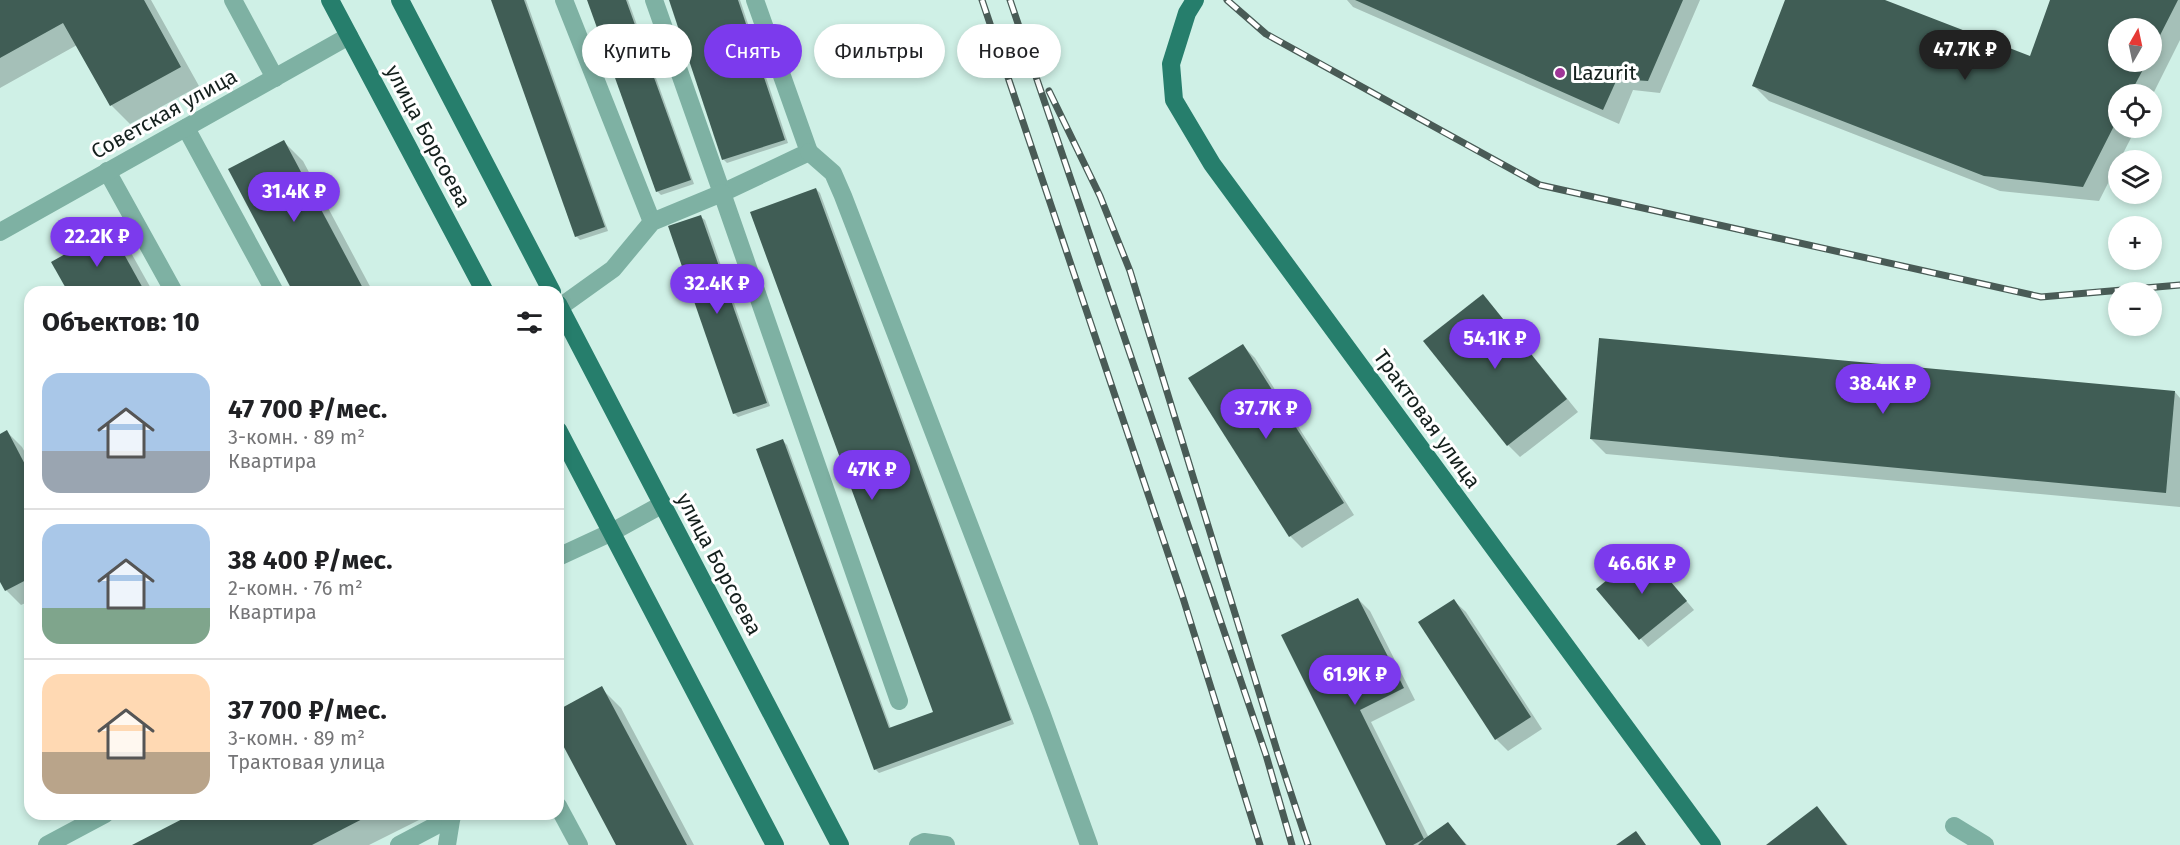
<!DOCTYPE html>
<html lang="ru">
<head>
<meta charset="utf-8">
<style>
  :root { --surface:#fff; --page:#f2f2f2; --text:#202124; --muted:#757577; --line:#e0e0e0; --accent:#7c3aed }
  body { margin:0; font-family:"Fira Sans",sans-serif; background:var(--page); color:var(--text); height:100vh; display:flex; flex-direction:column; font-size:22px; white-space:nowrap }
  * { box-sizing:border-box; margin:0 }
  p { font-size:20px; color:var(--muted) }
  .icon { flex:none; width:33px; height:33px; fill:none; stroke:currentColor; stroke-width:2; stroke-linecap:round; stroke-linejoin:round }
  .map { position:relative; flex:1; overflow:hidden }
  .panel { position:absolute; left:24px; top:286px; width:540px; height:534px; display:flex; flex-direction:column; background:var(--surface); border-radius:18px; box-shadow:0 3px 9px #0003 }
  .panel>* { flex:none }
  .banner { position:absolute; left:582px; top:24px; width:570px; height:54px; display:flex; gap:12px }
  .needle { width:39px; rotate:9deg }
  .buttons { position:absolute; left:2108px; top:18px; display:grid; gap:12px }
  .buttons a { display:grid; place-items:center; width:54px; height:54px; border-radius:50%; background:var(--surface); box-shadow:0 3px 9px #0003; font-size:30px }
  .price { position:absolute; translate:-50% -51px; padding:0 14px; border-radius:21px; background:var(--accent); color:#fff; font-size:20px; line-height:39px; filter:drop-shadow(0 2px 3px #0008) }
  .price::after { content:''; position:absolute; left:50%; top:36px; width:18px; height:14px; margin-left:-9px; background:inherit; clip-path:polygon(0 0,100% 0,50% 100%) }
  .price.current { background:#222; color:#fff }
  ul { padding:0; list-style:none }
  li { display:flex; align-items:center; gap:18px; height:150px; padding:0 18px }
  li+li { border-top:2px solid var(--line) }
  li span { display:grid; place-items:center; flex:none; width:168px; height:120px; border-radius:18px; color:#555 }
  li>.icon { margin-inline-start:auto }
  span .icon { width:72px; height:72px; fill:#fffc; stroke-width:1 }
  li b { font-size:26px }
  h2 { display:flex; justify-content:space-between; align-items:center; height:72px; padding:0 18px; font-size:26px }
  .chip { padding:0 21px; border-radius:27px; background:var(--surface); box-shadow:0 3px 9px #0003; font-size:21px; line-height:54px }
  .chip.current { background:var(--accent); color:#fff }
  .map>svg:first-child { display:block }
  .shadow { fill:#0003; fill-rule:evenodd }
  .building { fill:#405d55 }
  .lines { fill:none; stroke-linecap:round; stroke-linejoin:round }
  .minor { stroke:#7eb1a3; stroke-width:18 }
  .major { stroke:#267e6c; stroke-width:18 }
  .rail-casing { stroke:#495b56; stroke-width:7 }
  .rail { stroke:#fff; stroke-width:4.5; stroke-dasharray:14; stroke-linecap:butt }
  .poi-dot { fill:#9f3597; stroke:#fff; stroke-width:2 }
  .labels { text-anchor:middle; dominant-baseline:central; stroke-width:6; stroke-linejoin:round; paint-order:stroke }
  .poi-label { font-size:21px; fill:#14201d; stroke:#fff; text-anchor:start }
  .street-label { font-size:21px; fill:#14201d; stroke:#fff }
</style>
</head>
<body>
<div class="map">
<svg width="2180" height="845" viewBox="0 0 2180 845">
  <rect width="100%" height="100%" fill="#cff0e6"/>
  <g class="shadow">
    <path d="M0,0h151l48,86 -69,38 -19,-19 -34,-60 -77,43z"/>
    <path d="M493,0h33l82,231 -28,9 -4,-4z"/>
    <path d="M589,0h39l66,184 -33,11 -4,-4z"/>
    <path d="M670,0h70l48,143 -61,20 -4,-4z"/>
    <path d="M1347,0h353l-40,93 -27,-3 -14,34 -266,-117z"/>
    <path d="M1787,0h94l150,58 21,-58h128v40l-29,58v-4h-33v34h18l-37,73 -99,-10 -231,-90 -15,-15zM2118,28h33v34h-33z"/>
    <path d="M284,142l19,19 70,131h-78l-65,-122z"/>
    <path d="M816,189l4,4 194,531 -135,49 -4,-4 -92,-328 4,4 104,284 44,-16z"/>
    <path d="M701,217l4,3 65,186 -32,11 -4,-4z"/>
    <path d="M110,231l20,20 23,41h-84l-16,-29z"/>
    <path d="M1483,296l11,12 84,104 -58,45 -12,-12 -83,-104z"/>
    <path d="M1243,346l12,12 99,157 -52,33 -12,-12 -99,-157z"/>
    <path d="M2175,392l5,6v109l-574,-53 -15,-15z"/>
    <path d="M7,432l15,15 8,15v139l-9,4 -15,-15 -6,-11v-143z"/>
    <path d="M1652,560l42,50 -46,37 -50,-58z"/>
    <path d="M1358,599l12,12 45,89 -44,22 58,116 19,-14 19,21h-79l-104,-209z"/>
    <path d="M1454,601l12,11 76,117 -34,22 -12,-12z"/>
    <path d="M601,688l20,20 73,137h-76l-60,-112v-22z"/>
    <path d="M1817,808l31,37h-79z"/>
    <path d="M196,814h226l1,4 -54,27h-233z"/>
  </g>
  <g class="building">
    <path d="M0,0h144l37,67 -71,39 -47,-83 -63,35z"/>
    <path d="M491,0h33l81,227 -30,10z"/>
    <path d="M587,0h39l65,180 -35,12z"/>
    <path d="M669,0h69l47,140 -63,20z"/>
    <path d="M1355,0h328l-35,81 -31,-2 -14,31z"/>
    <path d="M1785,0h100l145,56 20,-56h128l-27,53v-25h-33v34h29l-17,32h-12v24l-35,69 -99,-11 -232,-90z"/>
    <path d="M284,140l81,152h-72l-65,-123z"/>
    <path d="M816,188l195,532 -137,50 -118,-321 27,-10 106,289 44,-16 -183,-500z"/>
    <path d="M701,215l66,188 -34,11 -65,-188z"/>
    <path d="M110,229l35,63h-77l-17,-30z"/>
    <path d="M1483,294l84,105 -60,47 -84,-105z"/>
    <path d="M1599,338l576,53 -9,102 -576,-54z"/>
    <path d="M1243,344l101,159 -55,34 -101,-159z"/>
    <path d="M7,430l23,44v104l-25,13 -5,-9v-148z"/>
    <path d="M1644,550l43,51 -48,39 -43,-51z"/>
    <path d="M1358,598l46,90 -44,22 64,129 -11,6h-27l-105,-210z"/>
    <path d="M1454,599l77,118 -36,23 -77,-118z"/>
    <path d="M602,686l85,159h-71l-58,-109v-26z"/>
    <path d="M1817,806l30,39h-81z"/>
    <path d="M192,814h180l-60,31h-180z"/>
    <path d="M1448,822l18,23h-48l6,-6z"/>
    <path d="M1636,831l10,14h-30z"/>
  </g>
  <g class="lines">
    <g class="minor">
      <path d="M233,0l42,78"/>
      <path d="M564,0l88,222"/>
      <path d="M654,0l68,193 87,-41 -54,-152"/>
      <path d="M186,128l89,164"/>
      <path d="M809,152l24,21 10,23 198,516 48,133"/>
      <path d="M107,171l67,121"/>
      <path d="M0,232l349,-196"/>
      <path d="M560,307l53,-38 39,-47 70,-29 177,508"/>
      <path d="M558,557l54,-25 51,-28"/>
      <path d="M558,806l21,39"/>
      <path d="M1954,826l31,19"/>
      <path d="M47,845l58,-31"/>
      <path d="M399,845l53,-28"/>
      <path d="M447,845l5,-31"/>
      <path d="M918,845l6,-3 22,3"/>
    </g>
    <g class="major">
      <path d="M330,0l155,292"/>
      <path d="M400,0l152,292"/>
      <path d="M1195,0l-8,13 -16,51 3,36 38,64 500,681"/>
      <path d="M558,304l282,541"/>
      <path d="M558,430l217,415"/>
    </g>
    <g class="rail-casing">
      <g id="rail">
        <path d="M982,0l201,598 77,247"/>
        <path d="M1010,0l256,755 26,90"/>
        <path d="M1227,0l39,34 274,151 501,112 139,-12"/>
        <path d="M1049,91l51,105 30,75 148,483 30,91"/>
      </g>
    </g>
    <use href="#rail" class="rail"/>
  </g>
  <circle class="poi-dot" cx="1560" cy="73" r="6"/>
  <g class="labels">
    <g class="poi-label">
      <text x="1572" y="73">Lazurit</text>
    </g>
    <g class="street-label">
      <text transform="translate(164 114) rotate(-29)">Советская улица</text>
      <text transform="translate(428 136) rotate(62)">улица Борсоева</text>
      <text transform="translate(1427 419) rotate(54)">Трактовая улица</text>
      <text transform="translate(719 564) rotate(62)">улица Борсоева</text>
    </g>
  </g>
</svg>
<div class="buttons">
<a><svg class="needle" viewBox="-14 -14 28 28"><path d="M0-13l5 13h-10z" fill="#e53935"/><path d="M0 13l5-13h-10z" fill="#757577"/></svg></a>
<a><svg class="icon" aria-label="locate" viewBox="0 0 24 24"><circle cx="12" cy="12" r="6"/><path d="M12 2v4M12 18v4M2 12h4M18 12h4"/></svg></a>
<a><svg class="icon" aria-label="layers" viewBox="0 0 24 24"><path d="M12 4l9 5-9 5-9-5zM3 14l9 5 9-5"/></svg></a>
<a>+</a>
<a>−</a>
</div>
<b class="price current" style="left:1965px;top:81px">47.7K ₽</b>
<b class="price" style="left:294px;top:223px">31.4K ₽</b>
<b class="price" style="left:97px;top:268px">22.2K ₽</b>
<b class="price" style="left:717px;top:315px">32.4K ₽</b>
<b class="price" style="left:1495px;top:370px">54.1K ₽</b>
<b class="price" style="left:1883px;top:415px">38.4K ₽</b>
<b class="price" style="left:1266px;top:440px">37.7K ₽</b>
<b class="price" style="left:872px;top:501px">47K ₽</b>
<b class="price" style="left:1642px;top:595px">46.6K ₽</b>
<b class="price" style="left:1355px;top:706px">61.9K ₽</b>
<div class="banner">
<a class="chip">Купить</a>
<a class="chip current">Снять</a>
<a class="chip">Фильтры</a>
<a class="chip">Новое</a>
</div>
<section class="panel">
<h2>Объектов: 10<svg class="icon" aria-label="filters" viewBox="0 0 24 24"><path d="M4 7h16M4 17h16"/><circle cx="9" cy="7" r="2"/><circle cx="15" cy="17" r="2"/></svg></h2>
<ul>
<li><span style="background:linear-gradient(#a9c7e8 65%,#9aa5b1 0)"><svg class="icon" aria-label="home" viewBox="0 0 24 24"><path d="M3 11l9-7 9 7M6 9v11h12V9"/></svg></span><div><b>47 700 ₽/мес.</b><p>3-комн. · 89 m²</p><p>Квартира</p></div></li>
<li><span style="background:linear-gradient(#a9c7e8 70%,#7fa58c 0)"><svg class="icon" aria-label="home" viewBox="0 0 24 24"><path d="M3 11l9-7 9 7M6 9v11h12V9"/></svg></span><div><b>38 400 ₽/мес.</b><p>2-комн. · 76 m²</p><p>Квартира</p></div></li>
<li><span style="background:linear-gradient(#ffd9b3 65%,#b9a48a 0)"><svg class="icon" aria-label="home" viewBox="0 0 24 24"><path d="M3 11l9-7 9 7M6 9v11h12V9"/></svg></span><div><b>37 700 ₽/мес.</b><p>3-комн. · 89 m²</p><p>Трактовая улица</p></div></li>
</ul>
</section>
</div>
</body>
</html>
